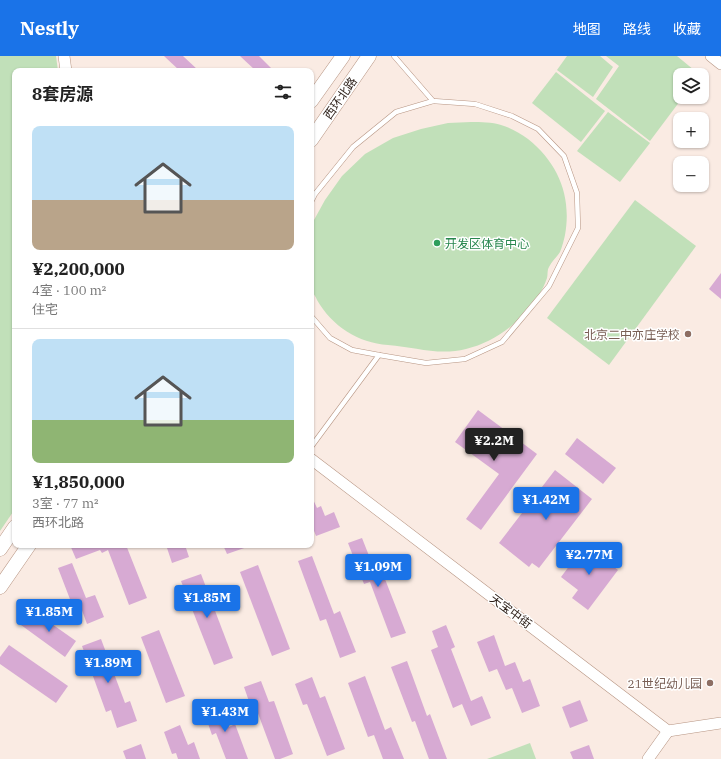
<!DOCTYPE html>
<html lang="zh">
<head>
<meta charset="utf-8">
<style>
  :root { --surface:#fff; --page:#f2f2f2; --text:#222; --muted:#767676; --line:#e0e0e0; --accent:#1a73e8 }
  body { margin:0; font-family:"IBM Plex Serif","Noto Sans SC",serif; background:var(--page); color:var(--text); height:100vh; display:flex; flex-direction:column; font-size:15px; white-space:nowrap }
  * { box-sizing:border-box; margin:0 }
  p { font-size:13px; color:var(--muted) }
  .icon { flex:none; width:22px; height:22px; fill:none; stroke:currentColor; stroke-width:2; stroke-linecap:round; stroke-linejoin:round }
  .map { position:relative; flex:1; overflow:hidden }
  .side { position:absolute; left:12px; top:12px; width:302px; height:480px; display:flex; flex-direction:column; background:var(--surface); border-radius:8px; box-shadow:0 1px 3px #0004 }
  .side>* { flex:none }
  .tools { position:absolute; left:673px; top:12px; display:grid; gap:8px }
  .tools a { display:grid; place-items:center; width:36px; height:36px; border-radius:8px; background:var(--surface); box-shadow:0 1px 3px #0004; font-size:20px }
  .price { position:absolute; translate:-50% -34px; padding:0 9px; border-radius:4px; background:var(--accent); color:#fff; font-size:13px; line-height:26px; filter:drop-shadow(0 1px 2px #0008) }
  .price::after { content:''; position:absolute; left:50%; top:24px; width:12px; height:9px; margin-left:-6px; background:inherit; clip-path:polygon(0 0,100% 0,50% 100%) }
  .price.selected { background:#222; color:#fff }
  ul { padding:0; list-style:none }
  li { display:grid; align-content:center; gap:8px; height:212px; padding:0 20px }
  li+li { border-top:1px solid var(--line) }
  li span { display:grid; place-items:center; height:124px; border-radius:8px; color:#555 }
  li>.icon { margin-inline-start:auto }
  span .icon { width:72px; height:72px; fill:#fffc; stroke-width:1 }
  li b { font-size:17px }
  h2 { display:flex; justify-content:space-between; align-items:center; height:48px; padding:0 20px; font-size:17px }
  header { display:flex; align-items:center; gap:24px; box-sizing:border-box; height:56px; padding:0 20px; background:var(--accent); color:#fff }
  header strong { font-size:19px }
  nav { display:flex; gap:22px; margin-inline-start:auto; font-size:14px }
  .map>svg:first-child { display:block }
  .green { fill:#c1e0b9 }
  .building { fill:#d7aad3 }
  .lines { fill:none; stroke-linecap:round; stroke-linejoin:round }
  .service-casing { stroke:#b79583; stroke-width:5.5 }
  .tertiary-casing { stroke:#b79583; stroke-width:12 }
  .primary-casing { stroke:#b79583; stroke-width:15 }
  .service { stroke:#fff; stroke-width:4.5 }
  .tertiary { stroke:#fff; stroke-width:11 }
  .primary { stroke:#fff; stroke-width:14 }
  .leisure-dot { fill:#2e9e5b; stroke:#fff; stroke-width:1.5 }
  .education-dot { fill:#8d6e63; stroke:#fff; stroke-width:1.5 }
  .labels { text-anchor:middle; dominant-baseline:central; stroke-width:3; stroke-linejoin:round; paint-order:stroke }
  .street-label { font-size:12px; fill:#2a1d16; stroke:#fff }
  .leisure-label { font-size:12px; fill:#27864d; stroke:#fff; text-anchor:start }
  .education-label { font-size:12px; fill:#785e54; stroke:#fff; text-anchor:end }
</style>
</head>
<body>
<header>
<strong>Nestly</strong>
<nav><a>地图</a><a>路线</a><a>收藏</a></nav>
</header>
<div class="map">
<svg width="721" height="703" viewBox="0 0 721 703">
  <rect width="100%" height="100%" fill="#faebe3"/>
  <g class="green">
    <path d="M0,0h56l2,15h-43v438l-15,22z"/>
    <path d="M567,0h33l13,11 -20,30 -36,-27z"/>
    <path d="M606,0h71l23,19h-20v22h3l-33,44 -54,-42 23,-33z"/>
    <path d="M556,16l49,39 -24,31 -49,-39z"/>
    <path d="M608,56l42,31 -30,39 -43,-31z"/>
    <path d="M471,66c10,0 21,0 30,3 10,3 19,8 27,14 30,24 44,57 37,96 -1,5 -3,12 -5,17 -3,5 -8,9 -11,15 -2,3 -1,8 -2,11 -2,6 -5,12 -8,17 -17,26 -43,47 -73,54 -27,7 -51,-2 -78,-4 -30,-2 -56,-19 -71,-45 -1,-3 -4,-7 -6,-10 -1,-5 0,-11 0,-15 0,-15 0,-31 0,-46l3,-9 11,-20 17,-24 23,-22 28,-16 28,-9 27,-6z"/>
    <path d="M635,144l61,46 -87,119 -62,-47z"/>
    <path d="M530,687l6,16h-49z"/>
  </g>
  <g class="building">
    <path d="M164,0h19l16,15h-19z"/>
    <path d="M240,0h19l15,15h-18z"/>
    <path d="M721,217v26l-12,-10z"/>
    <path d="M478,354l59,44 -56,76 -15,-11 33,-45 -44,-32z"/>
    <path d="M577,382l39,30 -13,16 -38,-30z"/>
    <path d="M555,414l37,29 -53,69 -7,-5 -3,4 -30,-24z"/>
    <path d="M311,439l6,13 4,-2 4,10 9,-4 6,15 -24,9 -5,-13z"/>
    <path d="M362,482l15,38 6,-2 23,59 -15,5 -21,-56 -6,2 -16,-41z"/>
    <path d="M70,489h56l21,53 -18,7 -21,-55 -6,3 -2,-3 -24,9z"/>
    <path d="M166,489h19l4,12 -17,6z"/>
    <path d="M223,489h27v1l-23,8z"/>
    <path d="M585,489l33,25 -30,40 -16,-12 6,-8 -17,-13z"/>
    <path d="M312,500l22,58 6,-3 16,41 -16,6 -14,-39 -6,2 -22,-60z"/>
    <path d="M72,507l14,35 9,-3 9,22 -17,7 -7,-19 -7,2 -15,-39z"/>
    <path d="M258,509l32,84 -18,7 -32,-84z"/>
    <path d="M201,518l32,84 -19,7 -33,-84z"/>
    <path d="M32,554l44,31 -11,16 -44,-32z"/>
    <path d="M446,569l9,22 -4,2 20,52 11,-5 9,22 -20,8 -9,-22 -9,4 -22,-58 7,-3 -6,-16z"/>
    <path d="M159,574l26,66 -19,7 -25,-66z"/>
    <path d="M494,579l11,31 10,-4 8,20 7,-3 10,27 -18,7 -10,-25 -6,2 -9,-21 -8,3 -12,-30z"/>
    <path d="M101,583l24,64 5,-2 7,20 -20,7 -6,-18 -5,2 -24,-66z"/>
    <path d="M9,589l59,41 -12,17 -56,-39v-7z"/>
    <path d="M407,605l20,55 3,-2 17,45h-18l-14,-38 -3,1 -21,-55z"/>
    <path d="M365,620l20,54 6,-3 13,32h-21l-9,-24 -6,2 -20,-54z"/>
    <path d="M312,621l8,21 5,-2 20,53 -18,7 -20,-52 -4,1 -8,-21z"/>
    <path d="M261,625l8,21 5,-1 19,53 -13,5h-5l-19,-51 -4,2 -8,-23z"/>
    <path d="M580,644l8,21 -18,7 -8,-21z"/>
    <path d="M220,647l9,24 6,-3 13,35h-22l-10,-26 -4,2 -9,-26z"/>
    <path d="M180,669l8,20 6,-3 6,17h-22l-2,-6 -4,1 -8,-22z"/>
    <path d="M141,688l5,15h-20l-3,-8z"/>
    <path d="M589,689l5,14h-21l-3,-7z"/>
  </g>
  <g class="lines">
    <g class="service-casing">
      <g id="service">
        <path d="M311,146l4,-8 38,-47 43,-35 37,-11"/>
        <path d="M311,260l19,22 22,12 27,5"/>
        <path d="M311,391l68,-92 47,8 39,-4 37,-17 47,-56 29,-58 -1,-35 -13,-37 -26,-27 -26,-13 -37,-12 -42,-3 -39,-45"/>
      </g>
    </g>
    <g class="tertiary-casing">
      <g id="tertiary">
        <path d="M64,0l2,15"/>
        <path d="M711,0l10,8"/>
        <path d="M311,403l357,272 53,-8"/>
        <path d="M648,703l20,-28"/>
      </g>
    </g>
    <g class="primary-casing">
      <g id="primary">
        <path d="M311,45l32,-45"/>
        <path d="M311,84l58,-84"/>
        <path d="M0,493l15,-22"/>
        <path d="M0,531l29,-42"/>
      </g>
    </g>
    <use href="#service" class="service"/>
    <use href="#tertiary" class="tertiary"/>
    <use href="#primary" class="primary"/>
  </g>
  <circle class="leisure-dot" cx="437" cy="187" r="4"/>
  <g class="education-dot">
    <circle cx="688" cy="278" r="4"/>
    <circle cx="710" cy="627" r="4"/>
  </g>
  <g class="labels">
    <g class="street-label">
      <text transform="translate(340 42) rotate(-55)">西环北路</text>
      <text transform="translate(511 555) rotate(37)">天宝中街</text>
    </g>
    <g class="leisure-label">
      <text x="445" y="187">开发区体育中心</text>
    </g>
    <g class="education-label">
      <text x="680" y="278">北京二中亦庄学校</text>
      <text x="702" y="627">21世纪幼儿园</text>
    </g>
  </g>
</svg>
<div class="tools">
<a><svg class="icon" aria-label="layers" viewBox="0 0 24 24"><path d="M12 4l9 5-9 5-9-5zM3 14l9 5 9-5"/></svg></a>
<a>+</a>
<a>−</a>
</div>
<b class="price selected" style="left:494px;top:406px">¥2.2M</b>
<b class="price" style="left:546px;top:465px">¥1.42M</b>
<b class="price" style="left:589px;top:520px">¥2.77M</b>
<b class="price" style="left:378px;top:532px">¥1.09M</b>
<b class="price" style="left:207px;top:563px">¥1.85M</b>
<b class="price" style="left:49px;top:577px">¥1.85M</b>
<b class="price" style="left:108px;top:628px">¥1.89M</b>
<b class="price" style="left:225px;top:677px">¥1.43M</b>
<section class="side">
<h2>8套房源<svg class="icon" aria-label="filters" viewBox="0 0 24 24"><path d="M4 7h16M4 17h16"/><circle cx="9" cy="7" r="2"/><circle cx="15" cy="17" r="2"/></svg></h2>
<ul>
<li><span style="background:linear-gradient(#bfe0f5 60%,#b9a48a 0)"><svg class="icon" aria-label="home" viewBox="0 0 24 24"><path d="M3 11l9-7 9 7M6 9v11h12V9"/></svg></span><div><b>¥2,200,000</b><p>4室 · 100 m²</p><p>住宅</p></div></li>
<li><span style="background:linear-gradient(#bfe0f5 65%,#8fb573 0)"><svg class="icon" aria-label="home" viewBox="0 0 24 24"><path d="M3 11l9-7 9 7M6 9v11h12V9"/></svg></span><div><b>¥1,850,000</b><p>3室 · 77 m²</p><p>西环北路</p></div></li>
</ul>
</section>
</div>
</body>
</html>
